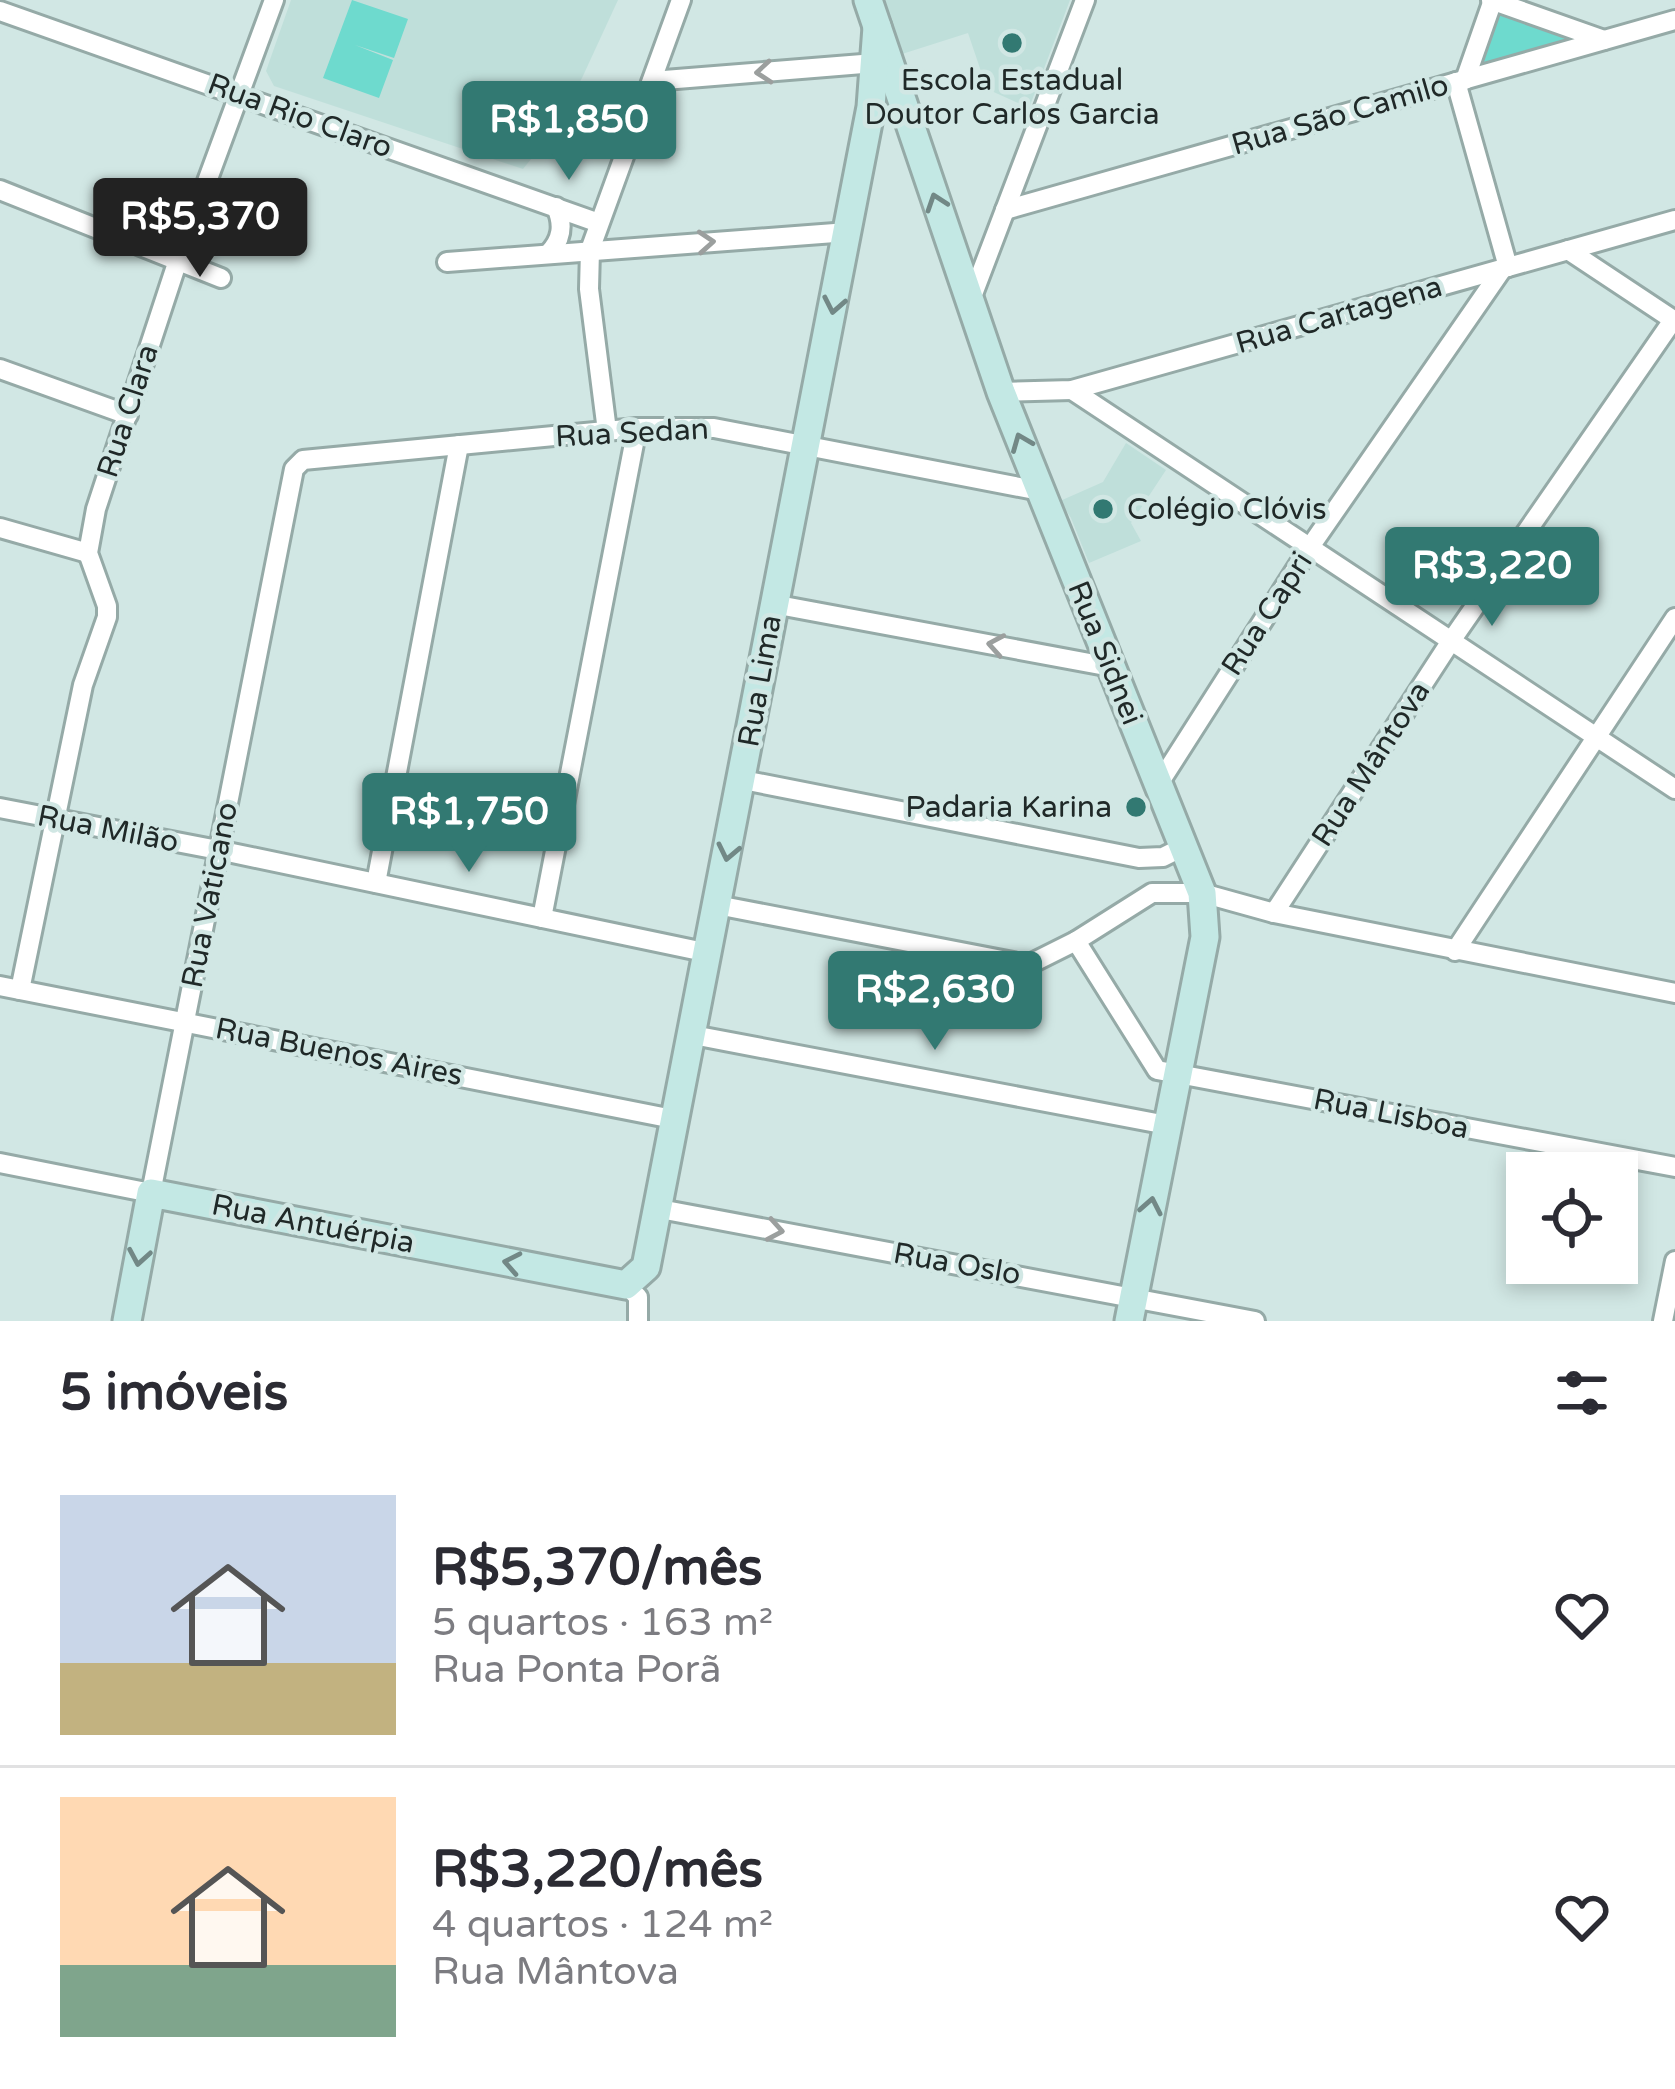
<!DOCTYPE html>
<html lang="pt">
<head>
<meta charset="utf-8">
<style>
  :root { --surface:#fff; --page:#f2f2f3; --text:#2b2b33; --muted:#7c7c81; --line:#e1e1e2; --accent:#327972 }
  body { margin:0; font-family:"Varela Round",sans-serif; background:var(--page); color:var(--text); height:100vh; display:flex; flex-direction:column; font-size:45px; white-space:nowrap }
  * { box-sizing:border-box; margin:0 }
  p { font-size:39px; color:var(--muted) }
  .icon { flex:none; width:66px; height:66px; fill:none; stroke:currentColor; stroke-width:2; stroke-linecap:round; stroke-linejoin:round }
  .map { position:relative; height:1321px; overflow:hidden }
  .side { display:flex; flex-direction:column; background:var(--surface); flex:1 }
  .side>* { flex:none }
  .tools { position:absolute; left:1506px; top:1152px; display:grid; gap:24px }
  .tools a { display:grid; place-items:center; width:132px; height:132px; border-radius:0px; background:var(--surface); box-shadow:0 6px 18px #0003; font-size:60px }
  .price { position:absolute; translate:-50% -102px; padding:0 27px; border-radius:12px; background:var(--accent); color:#fff; font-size:39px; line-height:78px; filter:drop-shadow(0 3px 6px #0008) }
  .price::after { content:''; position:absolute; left:50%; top:72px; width:36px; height:27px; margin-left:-18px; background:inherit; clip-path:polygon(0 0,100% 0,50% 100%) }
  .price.current { background:#222; color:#fff }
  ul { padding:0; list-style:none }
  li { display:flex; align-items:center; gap:36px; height:300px; padding:0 60px }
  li+li { border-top:3px solid var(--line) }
  li span { display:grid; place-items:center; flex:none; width:336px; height:240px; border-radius:0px; color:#555 }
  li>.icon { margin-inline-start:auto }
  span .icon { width:144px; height:144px; fill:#fffc; stroke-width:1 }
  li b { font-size:51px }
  h2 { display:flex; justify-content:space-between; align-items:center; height:144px; padding:0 60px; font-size:51px }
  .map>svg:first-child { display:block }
  .built { fill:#bfdfda }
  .green { fill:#6edace }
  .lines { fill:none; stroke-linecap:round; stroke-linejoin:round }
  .street-casing { stroke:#95aaa7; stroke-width:24 }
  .secondary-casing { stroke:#95aaa7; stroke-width:33 }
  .street { stroke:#fff; stroke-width:18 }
  .secondary { stroke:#c3e8e4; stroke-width:27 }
  .oneway { stroke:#9b9f9e }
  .oneway2 { stroke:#728886 }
  .poi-dot { fill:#327972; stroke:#d1e7e4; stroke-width:4.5 }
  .labels { text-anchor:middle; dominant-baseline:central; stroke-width:9; stroke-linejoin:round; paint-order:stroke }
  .poi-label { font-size:30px; fill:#202928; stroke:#d1e7e4 }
  .street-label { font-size:30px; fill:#202928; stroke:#d1e7e4 }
</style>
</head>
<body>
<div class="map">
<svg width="1675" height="1321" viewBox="0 0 1675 1321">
  <rect width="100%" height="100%" fill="#d1e7e4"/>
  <g class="built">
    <path d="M291,0h327l-36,78 -34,60 -25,31 -249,-83 -8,-15z"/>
    <path d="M885,0h185l-41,108 -42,-19 -19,-56 -66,21z"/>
    <path d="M1126,443l40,27 -35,53 10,18 -52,22 -18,-45 -11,-17 43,-19z"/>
  </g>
  <g class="green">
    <path d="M352,0l56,19 -14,39 -39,-13 38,15 -14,38 -56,-20z"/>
    <path d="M1499,13l76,27 -96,26z"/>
  </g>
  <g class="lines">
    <g class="street-casing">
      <g id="street">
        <path d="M1491,0l113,40"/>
        <path d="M0,11l599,212"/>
        <path d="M1465,80l28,-80"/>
        <path d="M652,81l223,-18"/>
        <path d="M1456,82l52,185"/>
        <path d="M0,190l221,88"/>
        <path d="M1005,210l670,-190"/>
        <path d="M1568,250l107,71"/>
        <path d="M548,254c14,-14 16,-29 8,-47"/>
        <path d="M447,262l401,-30"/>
        <path d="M970,302l115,-302"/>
        <path d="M0,369l128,46"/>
        <path d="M1072,390l603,399"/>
        <path d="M1001,392l71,-2 603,-170"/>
        <path d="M607,431l-18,-142 1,-39 91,-250"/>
        <path d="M0,528l88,25"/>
        <path d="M773,604l338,63"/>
        <path d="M743,780l396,78 24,-1 20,-10"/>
        <path d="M1158,785l152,-238 193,-279"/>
        <path d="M0,808l218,42 491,103"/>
        <path d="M376,883l83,-438"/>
        <path d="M717,905l311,60 48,-24 76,-48h50l72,20 401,80"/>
        <path d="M1274,913l177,-272 222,-321"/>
        <path d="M542,918l95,-490"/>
        <path d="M1076,941l81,129 518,97"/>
        <path d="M1455,951l220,-333"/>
        <path d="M0,986l678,134"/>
        <path d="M20,990l63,-305 24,-68v-11l-19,-53 8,-44 82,-249 96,-260"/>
        <path d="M693,1035l474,90"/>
        <path d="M0,1163l151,30 143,-724 9,-9 334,-32h77l326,63"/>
        <path d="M660,1209l595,112"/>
        <path d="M626,1285l12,12v24"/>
        <path d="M1663,1321l12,-60"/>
      </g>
    </g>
    <g class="secondary-casing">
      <g id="secondary">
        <path d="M868,0l133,392 201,501 3,44 -76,384"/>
        <path d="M127,1321l24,-128 475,92 20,-18 225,-1160 6,-80"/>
      </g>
    </g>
    <use href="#street" class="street"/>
    <use href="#secondary" class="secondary"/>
  </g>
  <defs><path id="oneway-chevron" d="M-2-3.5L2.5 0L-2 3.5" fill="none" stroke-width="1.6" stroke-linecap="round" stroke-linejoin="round" transform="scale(3)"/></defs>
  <g class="oneway">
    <use href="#oneway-chevron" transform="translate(764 72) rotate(175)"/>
    <use href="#oneway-chevron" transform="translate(706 242) rotate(-4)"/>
    <use href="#oneway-chevron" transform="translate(996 645) rotate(-170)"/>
    <use href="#oneway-chevron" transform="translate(775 1230) rotate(10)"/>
  </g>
  <g class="oneway2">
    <use href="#oneway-chevron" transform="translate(936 202) rotate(-109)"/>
    <use href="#oneway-chevron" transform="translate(834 305) rotate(101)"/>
    <use href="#oneway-chevron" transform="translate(1021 442) rotate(-112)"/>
    <use href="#oneway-chevron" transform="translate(728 852) rotate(102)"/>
    <use href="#oneway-chevron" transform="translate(1151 1206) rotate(-79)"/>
    <use href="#oneway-chevron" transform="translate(139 1257) rotate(100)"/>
    <use href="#oneway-chevron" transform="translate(512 1263) rotate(-169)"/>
  </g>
  <g class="poi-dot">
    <circle cx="1012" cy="43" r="12"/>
    <circle cx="1103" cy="509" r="12"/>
    <circle cx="1136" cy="807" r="12"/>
  </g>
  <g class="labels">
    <g class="poi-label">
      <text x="1012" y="80">Escola Estadual<tspan x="1012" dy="34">Doutor Carlos Garcia</tspan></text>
      <text x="1127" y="509" text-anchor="start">Colégio Clóvis</text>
      <text x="1112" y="807" text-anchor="end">Padaria Karina</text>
    </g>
    <g class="street-label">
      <text transform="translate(1340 115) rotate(-16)">Rua São Camilo</text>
      <text transform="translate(300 116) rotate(20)">Rua Rio Claro</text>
      <text transform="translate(1339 315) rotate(-16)">Rua Cartagena</text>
      <text transform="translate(128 411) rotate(-72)">Rua Clara</text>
      <text transform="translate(632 433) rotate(-3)">Rua Sedan</text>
      <text transform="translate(1267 614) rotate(-57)">Rua Capri</text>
      <text transform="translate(1105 653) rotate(68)">Rua Sidnei</text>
      <text transform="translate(760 681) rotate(-80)">Rua Lima</text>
      <text transform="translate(1371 764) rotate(-57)">Rua Mântova</text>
      <text transform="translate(108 829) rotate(11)">Rua Milão</text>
      <text transform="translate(210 895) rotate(-79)">Rua Vaticano</text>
      <text transform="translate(339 1052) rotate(11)">Rua Buenos Aires</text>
      <text transform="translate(1391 1114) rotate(11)">Rua Lisboa</text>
      <text transform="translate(313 1224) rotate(11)">Rua Antuérpia</text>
      <text transform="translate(957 1264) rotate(10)">Rua Oslo</text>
    </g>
  </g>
</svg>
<div class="tools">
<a><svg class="icon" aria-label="locate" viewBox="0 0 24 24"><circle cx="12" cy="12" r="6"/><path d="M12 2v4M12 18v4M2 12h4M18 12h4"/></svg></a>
</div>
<b class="price" style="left:569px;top:183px">R$1,850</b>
<b class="price current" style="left:200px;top:280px">R$5,370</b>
<b class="price" style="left:1492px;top:629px">R$3,220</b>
<b class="price" style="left:469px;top:875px">R$1,750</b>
<b class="price" style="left:935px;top:1053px">R$2,630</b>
</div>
<section class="side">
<h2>5 imóveis<svg class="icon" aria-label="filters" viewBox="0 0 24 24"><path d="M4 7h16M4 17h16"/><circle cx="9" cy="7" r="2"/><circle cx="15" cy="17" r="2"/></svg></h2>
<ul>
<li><span style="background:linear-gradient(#c9d6e8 70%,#c2b280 0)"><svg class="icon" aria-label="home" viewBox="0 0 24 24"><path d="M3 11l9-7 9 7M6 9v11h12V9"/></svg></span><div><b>R$5,370/mês</b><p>5 quartos · 163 m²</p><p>Rua Ponta Porã</p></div><svg class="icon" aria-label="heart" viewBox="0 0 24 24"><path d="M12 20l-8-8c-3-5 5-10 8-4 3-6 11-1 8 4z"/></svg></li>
<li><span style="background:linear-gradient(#ffd9b3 70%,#7fa58c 0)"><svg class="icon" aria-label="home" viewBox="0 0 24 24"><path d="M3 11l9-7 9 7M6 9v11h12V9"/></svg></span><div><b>R$3,220/mês</b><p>4 quartos · 124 m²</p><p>Rua Mântova</p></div><svg class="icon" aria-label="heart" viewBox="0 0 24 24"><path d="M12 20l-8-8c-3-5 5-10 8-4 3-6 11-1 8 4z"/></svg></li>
</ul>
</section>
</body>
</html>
